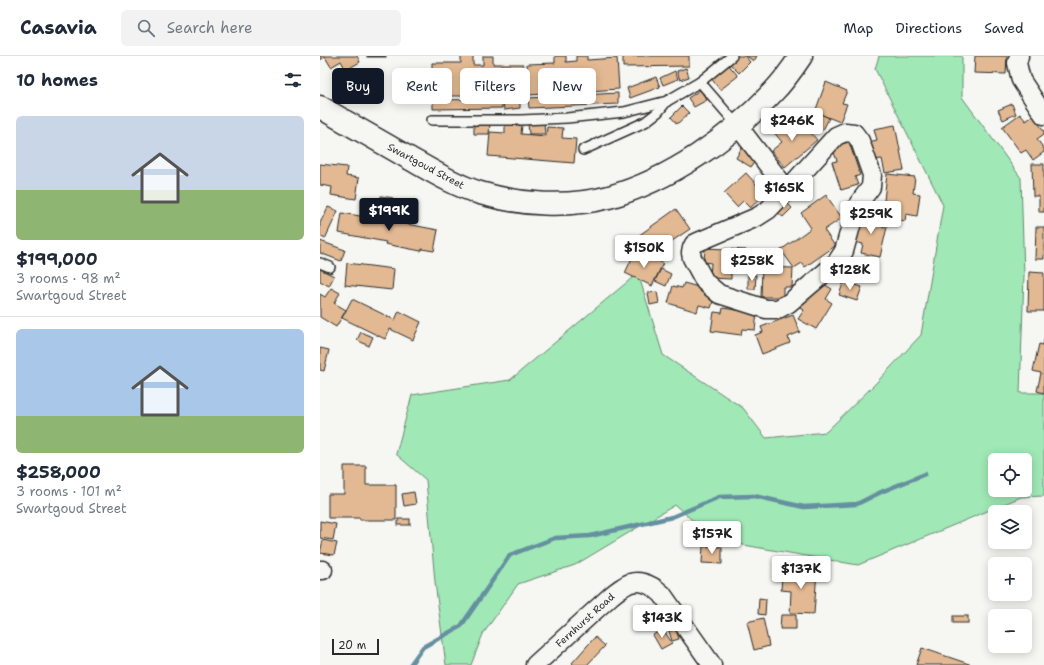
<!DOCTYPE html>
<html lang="en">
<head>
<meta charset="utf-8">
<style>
  :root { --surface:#fff; --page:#f2f2f3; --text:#1f2937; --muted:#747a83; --line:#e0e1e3; --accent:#111827 }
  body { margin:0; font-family:"Shantell Sans",sans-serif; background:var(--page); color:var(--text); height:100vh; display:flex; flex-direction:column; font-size:15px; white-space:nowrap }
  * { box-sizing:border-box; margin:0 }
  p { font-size:13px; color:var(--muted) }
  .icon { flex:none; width:22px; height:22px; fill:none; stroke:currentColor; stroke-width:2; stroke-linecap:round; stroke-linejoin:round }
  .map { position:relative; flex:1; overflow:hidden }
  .drawer { display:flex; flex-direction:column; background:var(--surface); width:320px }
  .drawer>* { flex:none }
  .banner { position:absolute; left:12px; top:12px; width:380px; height:36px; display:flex; gap:8px }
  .controls { position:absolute; left:668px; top:397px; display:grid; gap:8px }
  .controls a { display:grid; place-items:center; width:44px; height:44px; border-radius:6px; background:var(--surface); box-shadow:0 2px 10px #0003; font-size:20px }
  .scale { position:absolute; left:12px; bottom:10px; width:47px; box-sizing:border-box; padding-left:4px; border:2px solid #2b2b2b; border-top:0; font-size:11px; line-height:14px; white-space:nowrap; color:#2b2b2b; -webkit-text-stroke:3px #f6f6f2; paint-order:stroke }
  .price { position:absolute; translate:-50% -34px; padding:0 9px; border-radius:4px; background:#fff; color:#222; font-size:13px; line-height:26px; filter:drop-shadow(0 1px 2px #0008) }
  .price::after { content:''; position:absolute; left:50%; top:24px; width:12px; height:9px; margin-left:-6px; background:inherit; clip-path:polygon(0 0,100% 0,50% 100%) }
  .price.active { background:var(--accent); color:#fff }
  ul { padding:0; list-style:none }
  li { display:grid; align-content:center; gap:8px; height:212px; padding:0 16px }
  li+li { border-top:1px solid var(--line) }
  li span { display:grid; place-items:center; height:124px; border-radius:6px; color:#555 }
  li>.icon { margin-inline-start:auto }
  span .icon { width:72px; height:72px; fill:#fffc; stroke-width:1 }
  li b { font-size:17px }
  h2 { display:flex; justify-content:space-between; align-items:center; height:48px; padding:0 16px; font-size:17px }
  .tag { padding:0 14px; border-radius:6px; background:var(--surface); box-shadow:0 2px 10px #0003; font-size:14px; line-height:36px }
  .tag.active { background:var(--accent); color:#fff }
  header { display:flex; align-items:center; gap:24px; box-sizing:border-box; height:56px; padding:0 20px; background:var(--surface); border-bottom:1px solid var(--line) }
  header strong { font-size:19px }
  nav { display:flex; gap:22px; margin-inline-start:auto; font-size:14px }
  .search { width:280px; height:36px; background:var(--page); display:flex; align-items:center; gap:10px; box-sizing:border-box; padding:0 14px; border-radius:6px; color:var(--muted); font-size:15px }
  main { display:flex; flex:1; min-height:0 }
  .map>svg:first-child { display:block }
  .green { fill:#a0e8b6; stroke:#668a70; fill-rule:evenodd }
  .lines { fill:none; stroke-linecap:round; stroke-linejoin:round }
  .stream { stroke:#65909f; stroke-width:4.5 }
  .building { fill:#e2b992; stroke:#2b2b2b }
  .service-casing { stroke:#2b2b2b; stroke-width:12 }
  .minor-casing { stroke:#2b2b2b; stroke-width:21 }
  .tertiary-casing { stroke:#2b2b2b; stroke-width:25 }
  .service { stroke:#f6f6f2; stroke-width:9 }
  .minor { stroke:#f6f6f2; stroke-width:18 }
  .tertiary { stroke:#f6f6f2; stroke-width:22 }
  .labels { text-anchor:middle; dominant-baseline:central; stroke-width:3.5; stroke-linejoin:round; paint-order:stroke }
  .street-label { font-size:10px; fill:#2b2b2b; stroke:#f6f6f2 }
</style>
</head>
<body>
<header>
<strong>Casavia</strong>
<div class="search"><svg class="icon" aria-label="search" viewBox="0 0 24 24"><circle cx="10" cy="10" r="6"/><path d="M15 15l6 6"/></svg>Search here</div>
<nav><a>Map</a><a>Directions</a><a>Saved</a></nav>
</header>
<main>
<section class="drawer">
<h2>10 homes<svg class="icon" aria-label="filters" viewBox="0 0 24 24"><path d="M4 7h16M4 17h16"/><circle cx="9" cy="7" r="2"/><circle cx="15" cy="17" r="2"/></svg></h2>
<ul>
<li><span style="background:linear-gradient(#c9d6e8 60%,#8fb573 0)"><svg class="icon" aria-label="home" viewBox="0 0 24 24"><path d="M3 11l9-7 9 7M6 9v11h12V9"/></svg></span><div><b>$199,000</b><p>3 rooms · 98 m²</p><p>Swartgoud Street</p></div></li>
<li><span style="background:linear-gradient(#a9c7e8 70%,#8fb573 0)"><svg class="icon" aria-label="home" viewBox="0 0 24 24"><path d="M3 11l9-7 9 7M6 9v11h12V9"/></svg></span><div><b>$258,000</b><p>3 rooms · 101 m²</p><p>Swartgoud Street</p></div></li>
</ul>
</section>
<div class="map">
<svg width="724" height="609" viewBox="0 0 724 609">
  <rect width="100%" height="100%" fill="#f6f6f2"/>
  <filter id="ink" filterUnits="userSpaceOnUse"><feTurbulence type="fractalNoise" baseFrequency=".025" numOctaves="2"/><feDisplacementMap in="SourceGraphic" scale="8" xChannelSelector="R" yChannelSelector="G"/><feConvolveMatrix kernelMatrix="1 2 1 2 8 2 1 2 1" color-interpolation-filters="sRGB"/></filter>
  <g filter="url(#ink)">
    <path class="green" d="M559,0h83v41l59,81 3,97 -4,118h24v103l-23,1 -163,68 -143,-25 -40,-35 -100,60 -57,19 -35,50 -12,31h-25l-11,-83 -9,-102 -30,-26 16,-59 98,-15 128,-107 25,82 80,53 23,30 60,-6 50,-49 45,-48 22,-130 -68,-136zM675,404h30v30h-30z"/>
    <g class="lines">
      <path class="stream" d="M90,609l13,-18 38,-21 49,-71 45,-17 35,-2 82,-19 47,-20 35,-1 50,11 53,-3 24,-12 44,-18"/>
    </g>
    <g class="building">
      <path d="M0,0h37l3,6 -14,8 -5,-9 -10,6 -6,-10 -5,3z"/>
      <rect x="47" y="0" width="19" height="1"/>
      <path d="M141,0h12v9h10v-9h10v8h30v32h-91v-33h29z"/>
      <path d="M235,0h11v6l10,-1v-5h11v4l30,-2 2,31 -90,6 -2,-31 28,-1z"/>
      <path d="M303,0h66v10l-66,1z"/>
      <path d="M418,0h7l5,6 -11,11 -9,-9z"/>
      <path d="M426,0h11l-3,5z"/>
      <path d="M655,0h32l-1,18 -32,-1z"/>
      <path d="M408,8l10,12 -18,14 -9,-12z"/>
      <path d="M366,12l3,9 -9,3 -3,-9z"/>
      <path d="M355,15l3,8 -15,6 -3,-7z"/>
      <path d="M336,21l4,10 -30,11 -3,-10z"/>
      <path d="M506,26l21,9 -5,12 5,1 -7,18 -25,-10z"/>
      <path d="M380,34l7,10 -13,7 -6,-9z"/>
      <path d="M298,37v11l-89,4 -1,-10z"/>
      <path d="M182,43v9l-69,1v-9z"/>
      <path d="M200,44v8l-16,2 -1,-9z"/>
      <path d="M692,48l4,10 -13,6 -5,-10z"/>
      <path d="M362,50l7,7 -12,11 -6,-7z"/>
      <path d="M494,55l15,7 -6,12 -14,-7z"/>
      <path d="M700,58l6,7 7,-5 11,15v3l-7,5 7,10v3l-11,8 -7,-10 -5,3 -19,-26z"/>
      <path d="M480,64l17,20 -32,27 -14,-16 11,-9 -10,-12 9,-8 7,8z"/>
      <path d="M185,67l17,2 -1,9 25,2 1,-9 16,1 -1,10 14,1 -2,24 -86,-7 2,-24 15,1z"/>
      <path d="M224,67l1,11h-16l-1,-10z"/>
      <path d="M154,68h16l-1,10h-15z"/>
      <path d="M575,69l9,45 -19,3 -3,-14 -10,1 -3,-18 8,-2 -3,-11z"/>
      <path d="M529,86l11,33 -5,2 3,8 -17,5 -9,-28 5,-1 -5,-14z"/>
      <path d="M422,91l15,10 -6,10 -15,-9z"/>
      <path d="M0,108l27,3 -1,9 13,2 -3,21 -25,-4 1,-8 -12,-2z"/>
      <path d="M712,108h12v48h-5v-16h-6z"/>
      <path d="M426,117l19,21 -15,14 -7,-7 -6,6 -13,-14z"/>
      <path d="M567,118l28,3 -2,16 7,1 -3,22 -11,-2 -1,7 -18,-3 1,-9h-5z"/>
      <path d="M506,139l16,23 -18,12 11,16 -30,21 -3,-4 -8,5 -13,-18 30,-22 -10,-15z"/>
      <path d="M61,140l12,2 -2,11 -12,-2z"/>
      <path d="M465,145l7,7 -9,9 -7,-6z"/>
      <path d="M8,151l10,4 -13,28 -5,-3v-13z"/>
      <path d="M356,153l14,20 -30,20 -3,-4 -8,6 -11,-15z"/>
      <path d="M548,154l13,3 -2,13 8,1 -7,30 -19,-4 2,-9 -9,-2 4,-21 8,2z"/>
      <path d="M22,157l24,4v-1l72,14 -4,21 -12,-2 -1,2 -36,-7 1,-2 -47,-9z"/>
      <path d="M716,171h8v32h-9z"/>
      <path d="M0,185l25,9 -4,11 -21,-8z"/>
      <path d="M385,192l41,2 -1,22 -14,-1v8l-21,-1 1,-15 -7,-1z"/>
      <path d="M324,198l19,9 -11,23 -27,-13 8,-17 8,4z"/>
      <path d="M27,207l47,6 -2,21 -47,-5z"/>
      <path d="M442,211l31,1 -1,19h-9v10h-22z"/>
      <path d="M0,213l14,7 -5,10 -9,-5z"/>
      <path d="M341,213l10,5 -5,12 -11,-5z"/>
      <path d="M709,216l15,1v38h-16z"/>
      <path d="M428,219h8l-1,14h-7z"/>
      <path d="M497,224l15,9 -6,10 6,4 -16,26 -18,-10 6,-9 -4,-2z"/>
      <path d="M524,225l18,6 -5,14 -18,-6z"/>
      <path d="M364,227l32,9 -5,16 -12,-3 -2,7 -29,-9 5,-17 9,2z"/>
      <path d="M11,232l9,5 -6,10 12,7 -10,17 -16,-10v-23l5,3z"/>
      <path d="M337,236l2,11 -9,2 -2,-12z"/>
      <path d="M32,243l43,21 4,-9 22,11 -8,18 -23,-11 -5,10 -43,-21z"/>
      <path d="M403,252l34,5 -2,17 -13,-1 -1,6 -30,-4 3,-19 8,1z"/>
      <path d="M473,259l7,17 -12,5 2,6 -28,11 -7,-19 8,-3 -2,-5z"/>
      <path d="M41,276l12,5 -4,9 -12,-6z"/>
      <path d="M724,284v53l-7,-2 4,-18 -8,-2 6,-27 4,1z"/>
      <path d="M0,292l9,2 -5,21 -4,-1z"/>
      <path d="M24,410h22v19h30v35h-36v-2h-32v-24h16z"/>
      <path d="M94,436l2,12 -12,2 -2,-12z"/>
      <rect x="78" y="463" width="12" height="6"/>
      <path d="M0,465l16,3 -3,16 -13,-2z"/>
      <path d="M3,484l14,3 -3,12 -14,-2z"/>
      <path d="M383,490l19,1v17l-20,-1z"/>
      <path d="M473,513l24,1 -3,44 -24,-1 1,-22 -10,-1 1,-14h10z"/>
      <path d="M439,542l7,1 -1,16 -7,-1z"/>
      <path d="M461,559h15v14h-16z"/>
      <rect x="633" y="560" width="15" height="7"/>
      <path d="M443,562l6,28 -15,4 -7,-28z"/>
      <path d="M343,573l9,14 -11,6 -8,-14z"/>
      <path d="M356,573l3,10 -7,2 -3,-10z"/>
      <path d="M275,581l10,9 -18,19h-13l-2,-2z"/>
      <path d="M602,592l50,17h-56z"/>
    </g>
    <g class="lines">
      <g class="service-casing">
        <g id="service">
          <path d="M380,26l38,44"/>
          <path d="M112,64h89l46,-2 57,-6 43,-11 33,-19 32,-26"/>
          <path d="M263,94l62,-28 13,-10 9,-11"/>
          <path d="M0,207l10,4"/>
        </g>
      </g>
      <g class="minor-casing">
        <g id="minor">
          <path d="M699,0l-2,7 4,17 23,35"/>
          <path d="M418,70l49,64 -19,20 -11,7 -59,25 -4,2 -2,4 -1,5 1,5 13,24 14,12 47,15h12l11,-6 47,-40 8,-12 10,-36 5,-12 12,-16 1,-12 -12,-34 -6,-8 -9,-1 -9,4 -49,54"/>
          <path d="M0,514h3"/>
          <path d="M215,609l77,-70c4,-3 7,-6 11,-8 13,-10 28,-3 39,7l50,71"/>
        </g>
      </g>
      <g class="tertiary-casing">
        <path id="tertiary" d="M0,51c29,17 58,33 87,50 23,13 47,28 73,36 41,12 88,15 129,4 61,-17 121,-59 164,-105 11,-11 20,-24 28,-36"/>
      </g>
      <use href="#service" class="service"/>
      <use href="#minor" class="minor"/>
      <use href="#tertiary" class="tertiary"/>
    </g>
  </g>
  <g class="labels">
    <g class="street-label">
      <text transform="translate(106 110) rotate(28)">Swartgoud Street</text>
      <text transform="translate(265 564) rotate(-42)">Fernhurst Road</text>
    </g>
  </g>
</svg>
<div class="controls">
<a><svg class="icon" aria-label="locate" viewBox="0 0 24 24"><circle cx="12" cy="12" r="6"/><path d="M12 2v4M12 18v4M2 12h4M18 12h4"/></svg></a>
<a><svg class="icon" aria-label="layers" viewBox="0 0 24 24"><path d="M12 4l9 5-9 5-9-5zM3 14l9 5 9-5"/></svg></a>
<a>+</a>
<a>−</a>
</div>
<div class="scale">20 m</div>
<b class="price" style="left:472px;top:86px">$246K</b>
<b class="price" style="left:464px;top:153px">$165K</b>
<b class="price active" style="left:69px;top:176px">$199K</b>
<b class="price" style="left:551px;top:179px">$259K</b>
<b class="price" style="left:324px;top:213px">$150K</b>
<b class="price" style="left:432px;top:226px">$258K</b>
<b class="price" style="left:530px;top:235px">$128K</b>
<b class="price" style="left:392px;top:499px">$157K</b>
<b class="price" style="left:481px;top:534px">$137K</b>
<b class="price" style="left:342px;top:583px">$143K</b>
<div class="banner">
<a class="tag active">Buy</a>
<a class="tag">Rent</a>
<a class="tag">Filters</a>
<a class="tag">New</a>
</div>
</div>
</main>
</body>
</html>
